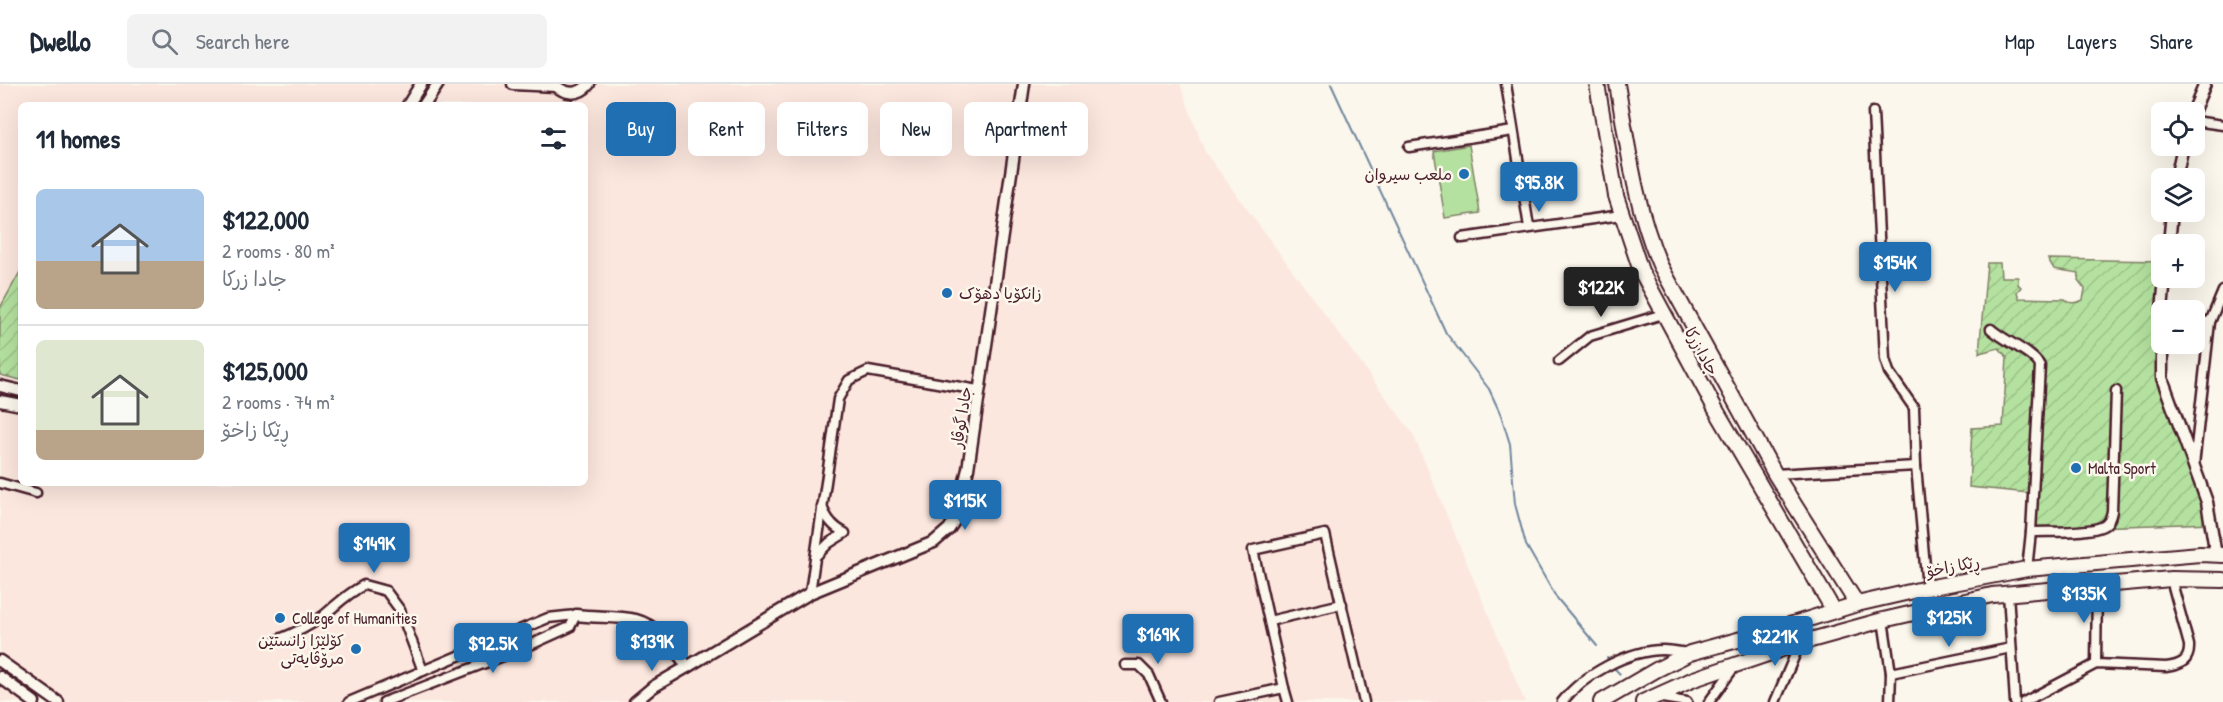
<!DOCTYPE html>
<html lang="en">
<head>
<meta charset="utf-8">
<style>
  :root { --surface:#fff; --page:#f2f2f3; --text:#1f2937; --muted:#747a83; --line:#e0e1e3; --accent:#1f6fb2 }
  body { margin:0; font-family:"Patrick Hand","Playpen Sans Arabic",sans-serif; background:var(--page); color:var(--text); height:100vh; display:flex; flex-direction:column; font-size:22px; white-space:nowrap }
  * { box-sizing:border-box; margin:0 }
  p { font-size:20px; color:var(--muted) }
  .icon { flex:none; width:33px; height:33px; fill:none; stroke:currentColor; stroke-width:2; stroke-linecap:round; stroke-linejoin:round }
  .map { position:relative; flex:1; overflow:hidden }
  .panel { position:absolute; left:18px; top:18px; width:570px; height:384px; display:flex; flex-direction:column; background:var(--surface); border-radius:9px; box-shadow:0 6px 24px #0002 }
  .panel>* { flex:none }
  .guide { position:absolute; left:606px; top:18px; width:570px; height:54px; display:flex; gap:12px }
  .buttons { position:absolute; left:2151px; top:18px; display:grid; gap:12px }
  .buttons a { display:grid; place-items:center; width:54px; height:54px; border-radius:9px; background:var(--surface); box-shadow:0 6px 24px #0002; font-size:30px }
  .price { position:absolute; translate:-50% -51px; padding:0 14px; border-radius:6px; background:var(--accent); color:#fff; font-size:20px; line-height:39px; filter:drop-shadow(0 2px 3px #0008) }
  .price::after { content:''; position:absolute; left:50%; top:36px; width:18px; height:14px; margin-left:-9px; background:inherit; clip-path:polygon(0 0,100% 0,50% 100%) }
  .price.current { background:#222; color:#fff }
  ul { padding:0; list-style:none }
  li { display:flex; align-items:center; gap:18px; height:150px; padding:0 18px }
  li+li { border-top:2px solid var(--line) }
  li span { display:grid; place-items:center; flex:none; width:168px; height:120px; border-radius:9px; color:#555 }
  li>.icon { margin-inline-start:auto }
  span .icon { width:72px; height:72px; fill:#fffc; stroke-width:1 }
  li b { font-size:26px }
  h2 { display:flex; justify-content:space-between; align-items:center; height:72px; padding:0 18px; font-size:26px }
  .pill { padding:0 21px; border-radius:9px; background:var(--surface); box-shadow:0 6px 24px #0002; font-size:21px; line-height:54px }
  .pill.current { background:var(--accent); color:#fff }
  header { display:flex; align-items:center; gap:36px; box-sizing:border-box; height:84px; padding:0 30px; background:var(--surface); border-bottom:2px solid var(--line) }
  header strong { font-size:28px }
  nav { display:flex; gap:33px; margin-inline-start:auto; font-size:21px }
  .search { width:420px; height:54px; background:var(--page); display:flex; align-items:center; gap:15px; box-sizing:border-box; padding:0 21px; border-radius:9px; color:var(--muted); font-size:22px }
  .map>svg:first-child { display:block }
  .built { fill:#fce7de; fill-rule:evenodd }
  .grass { fill:#b4e19f; stroke:#7f8065; stroke-width:1.5 }
  .garden { fill:url(#garden-furrows); stroke:#7f8065; stroke-width:1.5 }
  .lines { fill:none; stroke-linecap:round; stroke-linejoin:round }
  .stream { stroke:#71879f; stroke-width:2 }
  .minor-casing { stroke:#4a1f2b; stroke-width:13 }
  .tertiary-casing { stroke:#4a1f2b; stroke-width:15 }
  .primary-casing { stroke:#4a1f2b; stroke-width:18 }
  .trunk-casing { stroke:#4a1f2b; stroke-width:18 }
  .minor { stroke:#fbf7ec; stroke-width:8 }
  .tertiary { stroke:#fbf7ec; stroke-width:10 }
  .primary { stroke:#fbf7ec; stroke-width:14 }
  .trunk { stroke:#fbf7ec; stroke-width:14 }
  .poi-dot { fill:#1f6fb2; stroke:#fbf7ec; stroke-width:2 }
  .labels { text-anchor:middle; dominant-baseline:central; stroke-width:5; stroke-linejoin:round; paint-order:stroke }
  .poi-label { font-size:16px; fill:#4a1f2b; stroke:#fbf7ec; text-anchor:start }
  .street-label { font-size:16px; fill:#4a1f2b; stroke:#fbf7ec }
</style>
</head>
<body>
<header>
<strong>Dwello</strong>
<div class="search"><svg class="icon" aria-label="search" viewBox="0 0 24 24"><circle cx="10" cy="10" r="6"/><path d="M15 15l6 6"/></svg>Search here</div>
<nav><a>Map</a><a>Layers</a><a>Share</a></nav>
</header>
<div class="map">
<svg width="2223" height="618" viewBox="0 0 2223 618">
  <defs>
    <pattern id="garden-furrows" width="10" height="10" patternUnits="userSpaceOnUse" patternTransform="scale(1.5)"><rect width="10" height="10" fill="#b4e19f"/><path d="M-1 1l2-2M0 10L10 0M9 11l2-2" fill="none" stroke="#9cc189"/></pattern>
  </defs>
  <rect width="100%" height="100%" fill="#fbf7ec"/>
  <filter id="ink" filterUnits="userSpaceOnUse"><feTurbulence type="fractalNoise" baseFrequency=".0167" numOctaves="2"/><feDisplacementMap in="SourceGraphic" scale="12" xChannelSelector="R" yChannelSelector="G"/><feConvolveMatrix kernelMatrix="1 2 1 2 8 2 1 2 1" color-interpolation-filters="sRGB"/></filter>
  <g filter="url(#ink)">
    <path class="built" d="M0,0h1180l25,68 208,282 112,268h-1525zM21,21h564v378h-564z"/>
    <path class="grass" d="M1469,61l11,68 -35,5 -11,-67z"/>
    <g class="garden">
      <path d="M2048,175l113,2 -2,118 54,144 -179,6 -5,-36 -60,-6 3,-59 31,-2 4,-69 -8,-9 -20,5 8,-90h13l1,14h17v7l3,3 -4,5 2,6 46,1c5,6 12,4 18,1l2,-11 -7,-9 1,-7 -25,-4z"/>
      <path d="M21,186v110l-21,-5v-67z"/>
    </g>
    <g class="lines">
      <g class="stream">
        <path d="M1331,0l115,249 43,56 12,26 9,29 5,60 11,41 30,52 41,49"/>
        <path d="M1607,574l2,2"/>
        <path d="M1614,584l6,6"/>
      </g>
      <g class="minor-casing">
        <g id="minor">
          <path d="M1506,0l23,143"/>
          <path d="M1873,28l12,247 4,13 25,36 2,58"/>
          <path d="M2194,37l29,4"/>
          <path d="M1409,63l104,-16"/>
          <path d="M1462,154l159,-23"/>
          <path d="M2194,237l16,1"/>
          <path d="M1991,245c12,11 43,24 49,37l-9,166 -4,37"/>
          <path d="M1559,277l31,-25 73,-22"/>
          <path d="M2194,381l16,-143 13,-31"/>
          <path d="M1775,390l141,-8 11,122"/>
          <path d="M0,399l36,10"/>
          <path d="M2031,448c16,-1 65,2 75,-8 4,-3 5,-8 6,-13l4,-120"/>
          <path d="M816,472l13,-13 16,-10c-12,-6 -18,-14 -23,-26"/>
          <path d="M810,509l28,-194 11,-19 19,-9 110,19 3,-3"/>
          <path d="M2008,509l7,109"/>
          <path d="M1883,536l8,53 -1,29"/>
          <path d="M1269,537l73,-17"/>
          <path d="M277,556c16,-6 33,-14 46,-24 16,-13 22,-21 41,-31l22,6 14,19 23,61"/>
          <path d="M2096,580l1,-80"/>
          <path d="M1125,581h14l10,10 12,27"/>
          <path d="M1891,589l120,-25"/>
          <path d="M1284,604l4,14"/>
          <path d="M1656,613l31,5"/>
          <path d="M349,618l199,-84 28,-3"/>
          <path d="M384,618l135,-52 51,-23 6,-12"/>
          <path d="M1219,618l65,-14 -31,-138 72,-16 39,168"/>
          <path d="M1562,618c21,-27 66,-52 101,-52 8,0 16,2 24,3"/>
          <path d="M1709,618l26,-36"/>
          <path d="M1775,618l25,-59"/>
          <path d="M2024,618l72,-38 70,3c15,-2 24,-6 23,-22l-18,-66"/>
        </g>
      </g>
      <g class="tertiary-casing">
        <g id="tertiary">
          <path d="M513,0l43,2"/>
          <path d="M554,0c11,11 25,12 35,0"/>
          <path d="M408,21l13,-21"/>
          <path d="M424,21l14,-21"/>
          <path d="M2193,28l12,-28"/>
          <path d="M2176,94l7,-32"/>
          <path d="M2169,160l3,-32"/>
          <path d="M2162,226l3,-32"/>
          <path d="M2162,251v43l45,124 9,53"/>
          <path d="M0,302l21,5"/>
          <path d="M0,317l21,4"/>
          <path d="M576,531c20,3 41,0 60,5 22,6 40,29 51,47l123,-74 124,-51 15,-13 7,-11 12,-49 56,-385"/>
          <path d="M0,577l58,41"/>
          <path d="M0,593l34,25"/>
          <path d="M635,618l18,-15 34,-20"/>
        </g>
      </g>
      <g class="primary-casing">
        <g id="primary">
          <path d="M1597,0l19,112 25,75 75,139 118,201"/>
          <path d="M1617,0c11,62 18,123 43,181l115,209 82,130"/>
        </g>
      </g>
      <g class="trunk-casing">
        <g id="trunk">
          <path d="M1601,618l55,-32 34,-17 77,-21 90,-28 70,-16 100,-19 173,-15 23,1"/>
          <path d="M1643,618l51,-23 106,-36 83,-23 109,-25 179,-16 52,1"/>
        </g>
      </g>
      <use href="#minor" class="minor"/>
      <use href="#tertiary" class="tertiary"/>
      <use href="#primary" class="primary"/>
      <use href="#trunk" class="trunk"/>
    </g>
  </g>
  <g class="poi-dot">
    <circle cx="1464" cy="90" r="6"/>
    <circle cx="947" cy="209" r="6"/>
    <circle cx="2076" cy="384" r="6"/>
    <circle cx="280" cy="534" r="6"/>
    <circle cx="356" cy="565" r="6"/>
  </g>
  <g class="labels">
    <g class="poi-label">
      <text x="1452" y="90" text-anchor="end">ملعب سيروان</text>
      <text x="959" y="209">زانکۆیا دهۆک</text>
      <text x="2088" y="384">Malta Sport</text>
      <text x="292" y="534">College of Humanities</text>
      <text x="344" y="556" text-anchor="end">كۆلێژا زانستێن<tspan x="344" dy="18">مرۆڤایەتی</tspan></text>
    </g>
    <g class="street-label">
      <text transform="translate(1702 267) rotate(61)">جادا زرکا</text>
      <text transform="translate(961 333) rotate(-81)">جادا گوڤار</text>
      <text transform="translate(1953 482) rotate(-11)">ڕێکا زاخۆ</text>
    </g>
  </g>
</svg>
<div class="buttons">
<a><svg class="icon" aria-label="locate" viewBox="0 0 24 24"><circle cx="12" cy="12" r="6"/><path d="M12 2v4M12 18v4M2 12h4M18 12h4"/></svg></a>
<a><svg class="icon" aria-label="layers" viewBox="0 0 24 24"><path d="M12 4l9 5-9 5-9-5zM3 14l9 5 9-5"/></svg></a>
<a>+</a>
<a>−</a>
</div>
<b class="price" style="left:1539px;top:129px">$95.8K</b>
<b class="price" style="left:1895px;top:209px">$154K</b>
<b class="price current" style="left:1601px;top:234px">$122K</b>
<b class="price" style="left:965px;top:447px">$115K</b>
<b class="price" style="left:374px;top:490px">$149K</b>
<b class="price" style="left:2084px;top:540px">$135K</b>
<b class="price" style="left:1949px;top:564px">$125K</b>
<b class="price" style="left:1158px;top:581px">$169K</b>
<b class="price" style="left:1775px;top:583px">$221K</b>
<b class="price" style="left:652px;top:588px">$139K</b>
<b class="price" style="left:493px;top:590px">$92.5K</b>
<div class="guide">
<a class="pill current">Buy</a>
<a class="pill">Rent</a>
<a class="pill">Filters</a>
<a class="pill">New</a>
<a class="pill">Apartment</a>
</div>
<section class="panel">
<h2>11 homes<svg class="icon" aria-label="filters" viewBox="0 0 24 24"><path d="M4 7h16M4 17h16"/><circle cx="9" cy="7" r="2"/><circle cx="15" cy="17" r="2"/></svg></h2>
<ul>
<li><span style="background:linear-gradient(#a9c7e8 60%,#b9a48a 0)"><svg class="icon" aria-label="home" viewBox="0 0 24 24"><path d="M3 11l9-7 9 7M6 9v11h12V9"/></svg></span><div><b>$122,000</b><p>2 rooms · 80 m²</p><p>جادا زرکا</p></div></li>
<li><span style="background:linear-gradient(#dfe7d0 75%,#b9a48a 0)"><svg class="icon" aria-label="home" viewBox="0 0 24 24"><path d="M3 11l9-7 9 7M6 9v11h12V9"/></svg></span><div><b>$125,000</b><p>2 rooms · 74 m²</p><p>ڕێکا زاخۆ</p></div></li>
</ul>
</section>
</div>
</body>
</html>
